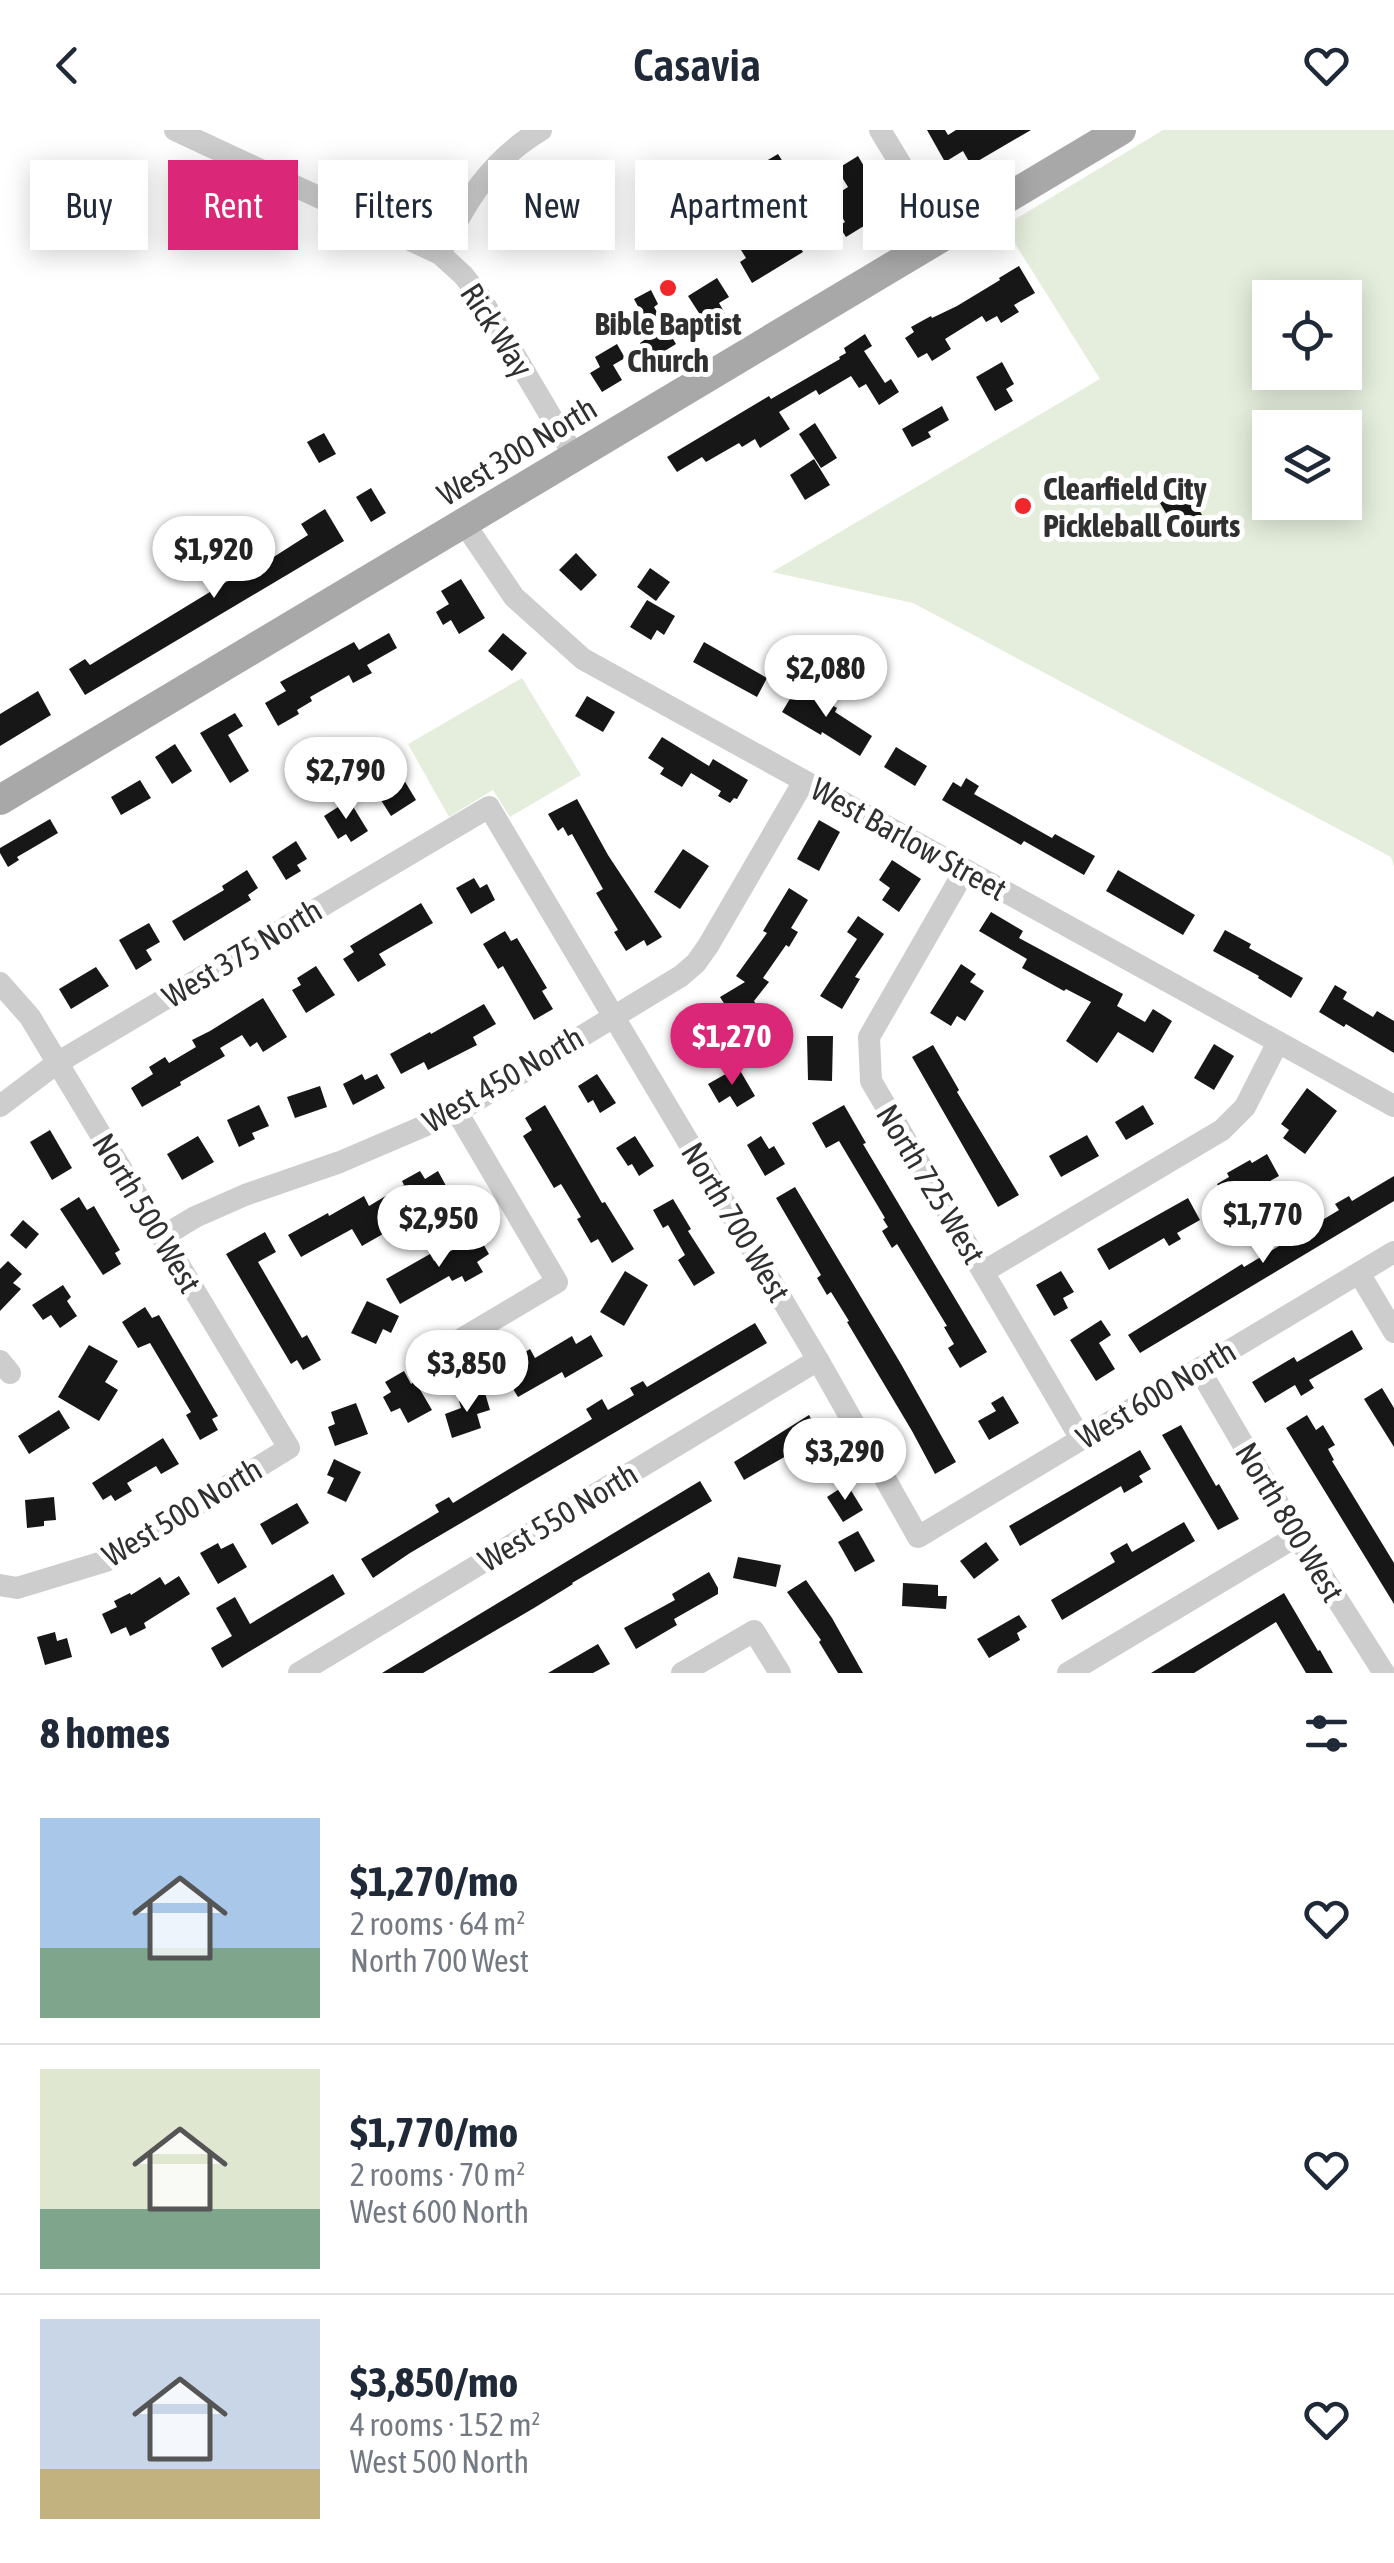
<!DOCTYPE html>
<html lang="en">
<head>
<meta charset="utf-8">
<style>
  :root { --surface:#fff; --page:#f2f2f3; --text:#1f2937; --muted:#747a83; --line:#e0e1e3; --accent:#db2777 }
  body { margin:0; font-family:"Asap Condensed",sans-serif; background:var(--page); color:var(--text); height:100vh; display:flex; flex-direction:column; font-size:38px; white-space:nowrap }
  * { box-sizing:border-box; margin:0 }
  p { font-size:32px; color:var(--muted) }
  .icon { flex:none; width:55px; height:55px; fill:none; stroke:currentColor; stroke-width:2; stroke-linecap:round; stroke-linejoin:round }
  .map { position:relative; height:1543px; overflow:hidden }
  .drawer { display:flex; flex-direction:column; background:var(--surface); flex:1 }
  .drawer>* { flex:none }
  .top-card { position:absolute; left:30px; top:30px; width:1335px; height:90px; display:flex; gap:20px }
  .fabs { position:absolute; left:1252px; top:150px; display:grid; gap:20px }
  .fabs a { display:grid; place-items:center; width:110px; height:110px; border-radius:0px; background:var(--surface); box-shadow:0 5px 25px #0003; font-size:50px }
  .price { position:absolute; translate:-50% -85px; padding:0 22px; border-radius:35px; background:#fff; color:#222; font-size:32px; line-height:65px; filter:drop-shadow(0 2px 5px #0008) }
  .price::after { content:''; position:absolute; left:50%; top:60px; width:30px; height:22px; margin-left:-15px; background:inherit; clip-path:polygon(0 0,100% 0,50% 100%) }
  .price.active { background:var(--accent); color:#fff }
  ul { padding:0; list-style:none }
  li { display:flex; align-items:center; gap:30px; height:250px; padding:0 40px }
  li+li { border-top:2px solid var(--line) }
  li span { display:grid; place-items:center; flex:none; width:280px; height:200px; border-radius:0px; color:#555 }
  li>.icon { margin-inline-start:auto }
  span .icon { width:120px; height:120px; fill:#fffc; stroke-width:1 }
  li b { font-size:42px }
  h2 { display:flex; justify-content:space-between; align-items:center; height:120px; padding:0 40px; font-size:42px }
  .chip { padding:0 35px; border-radius:0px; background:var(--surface); box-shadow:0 5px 25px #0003; font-size:35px; line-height:90px }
  .chip.active { background:var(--accent); color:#fff }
  header { display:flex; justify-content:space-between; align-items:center; height:130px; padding:0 40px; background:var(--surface); font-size:45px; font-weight:600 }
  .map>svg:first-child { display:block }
  .green { fill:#e5eedd; fill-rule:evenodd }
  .building { fill:#171717 }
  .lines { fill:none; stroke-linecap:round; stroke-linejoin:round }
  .minor { stroke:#cdcdcd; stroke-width:22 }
  .major { stroke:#a8a8a8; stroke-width:30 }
  .poi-dot { fill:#f0282b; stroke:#fff; stroke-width:4 }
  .labels { text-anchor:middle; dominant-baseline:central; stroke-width:10; stroke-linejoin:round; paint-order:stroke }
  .poi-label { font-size:32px; font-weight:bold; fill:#303030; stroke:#fff }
  .street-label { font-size:32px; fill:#303030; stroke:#fff }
</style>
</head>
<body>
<header><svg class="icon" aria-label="back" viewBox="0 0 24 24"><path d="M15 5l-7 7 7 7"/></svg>Casavia<svg class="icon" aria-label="heart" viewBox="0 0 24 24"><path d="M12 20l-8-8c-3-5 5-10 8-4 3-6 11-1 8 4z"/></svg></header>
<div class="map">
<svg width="1394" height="1543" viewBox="0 0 1394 1543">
  <rect width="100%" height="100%" fill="#fff"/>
  <g class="green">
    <path d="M1163,0h231v737l-3,-10 -478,-254 -141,-31 328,-193 -96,-153zM1270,168h75v74h-75zM1270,298h75v74h-75z"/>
    <path d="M522,548l59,97 -71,42 -17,-27 -44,27 -41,-73z"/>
  </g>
  <g class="building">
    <path d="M927,0h18l3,5 8,-5h75l-60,35 -8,-14 -18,11z"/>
    <path d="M778,24l17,27 -21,14 -18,-28z"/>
    <path d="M858,26l18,31 -10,6 14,23 -34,21 -7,-11 6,-4 -14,-24 17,-11 -11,-18z"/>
    <path d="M791,102l12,20 -51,31 -12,-21 6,-4 -5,-8 25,-16 6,10z"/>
    <path d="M1019,136l16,27 -21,12 5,7 -18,11 -4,-7 -11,6 -4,-6 -37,23 6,10 -19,12 -5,-8 -9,5 -13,-20 9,-6 -3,-5 20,-11 1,2 25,-12 43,-26 -1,-2z"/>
    <path d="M717,148l12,19 -10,6 7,12 -18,12 -20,-31z"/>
    <path d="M651,160l7,14 -4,3 22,37 -26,16 -10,-17 13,-9 -19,-35z"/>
    <path d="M865,204l7,12 -8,5 21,32 6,-4 8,13 -20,13 -13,-21 -7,4 -8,-12 -32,19 -3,-5 -37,22 11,17 -30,19 -5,-9 -13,8 -3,-4 -33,19 -4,-5 -25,15 -10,-15 102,-61 2,3 69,-40 -1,-2 7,-4 -2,-5z"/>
    <path d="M617,214l8,14 -12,7 9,15 -20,12 -12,-19 10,-6 -5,-10z"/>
    <path d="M1002,232l12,22 -8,5 7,12 -18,10 -19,-34z"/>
    <path d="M942,276l7,14 -21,12 3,5 -19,10 -10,-18z"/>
    <path d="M815,293l22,35 -16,10 -22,-34z"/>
    <path d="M324,303l12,21 -17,9 -12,-21z"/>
    <path d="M814,329l16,26 -25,15 -15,-25z"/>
    <path d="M1186,357l16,28 -26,15 -16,-27z"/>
    <path d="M371,358l15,25 -15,9 -15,-25z"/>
    <path d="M325,379l19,32 -259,154 -16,-26 16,-10 5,6 161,-98 -15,-25 16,-10 17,28 39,-25 -7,-11z"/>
    <path d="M576,423l21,22 -16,16 -22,-21z"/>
    <path d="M650,438l20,14 -14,19 -19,-14z"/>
    <path d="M461,449l24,39 -26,16 -8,-14 -8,5 -7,-13 13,-8 -8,-13z"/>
    <path d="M647,470l28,16 -11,19 -7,-5 -6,10 -21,-13z"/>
    <path d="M389,503l8,15 -30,17 5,8 -19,10 -4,-8 -39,22 2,4 -15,9 2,4 -21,12 -13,-23 21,-12 -6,-9 74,-40 5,8z"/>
    <path d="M503,503l24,20 -15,18 -24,-20z"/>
    <path d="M704,512l63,36 -10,19 -64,-35z"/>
    <path d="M812,554l15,9 -4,7 14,8 -2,4 37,24 -12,20 -38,-24 -1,3 -39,-23 12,-20 10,5z"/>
    <path d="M38,561l13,24 -51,31v-32z"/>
    <path d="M587,566l28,16 -12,20 -28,-16z"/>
    <path d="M235,583l8,13 -15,9 21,36 -19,12 -30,-50z"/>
    <path d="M662,607l47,29 4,-7 35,21 -11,19 -3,-1 -4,5 -12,-7 3,-5 -30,-18 -9,14 -22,-13 4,-6 -16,-10z"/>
    <path d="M175,614l17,27 -20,13 -17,-27z"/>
    <path d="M896,617l31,19 -12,20 -31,-19z"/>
    <path d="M306,623l18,32 -16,9 -19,-32z"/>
    <path d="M398,640l18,30 -25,16 -19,-30z"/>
    <path d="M966,648l13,8 -5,8 78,44 3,-4 40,22 -11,19 -60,-34 -3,4 -79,-45 11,-18 8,5z"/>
    <path d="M140,650l11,18 -30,17 -10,-18z"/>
    <path d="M577,669l31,56 54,82 -15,9 -3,-6 -18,11 -12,-19 4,-2 -22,-37 7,-4 -31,-55 -4,2 -5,-9 -5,4 -10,-17z"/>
    <path d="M349,670l19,31 -17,11 -5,-8 -8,5 -14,-23z"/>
    <path d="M50,689l8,14 -41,24 2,3 -11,7 -8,-14v-5z"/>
    <path d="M819,690l21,12 -21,39 -22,-12z"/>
    <path d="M296,711l11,18 -10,6 4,6 -15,9 -14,-23z"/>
    <path d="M683,719l26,17 -29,43 -26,-17z"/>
    <path d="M892,730l29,19 -22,33 -17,-12 8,-12 -11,-8z"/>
    <path d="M247,740l11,18 -10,7 3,5 -67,41 -12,-20 52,-31 -2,-4z"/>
    <path d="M1118,740l77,45 -12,20 -77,-44z"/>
    <path d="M474,748l6,10 7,-4 8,16 -24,14 -15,-26z"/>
    <path d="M789,758l19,12 -17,28 7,4 -9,15 -3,-2 -23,33 6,4 -15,19 6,10 -23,13 -17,-27 25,-15 -9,-6 31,-43 -4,-2z"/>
    <path d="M421,773l12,20 -54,31 7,11 -28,17 -15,-23 11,-7 -4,-6z"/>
    <path d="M991,782l32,19 -4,7 104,56 -6,12 28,16 8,-13 19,12 -19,32 -35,-21 -21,31 -31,-22 25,-39 -25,-13 -2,2 -42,-23 5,-9 -48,-28z"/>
    <path d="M858,786l26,18 -29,43 5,2 -18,30 -22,-13 37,-57 -10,-7z"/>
    <path d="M149,793l11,19 -14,8 6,10 -16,10 -17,-30z"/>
    <path d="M1225,800l26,14 -2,4 54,30 -12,20 -33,-20 1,-2 -46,-25z"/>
    <path d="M505,801l6,10 6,-3 30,50 -5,3 11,18 -19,11 -31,-54 -5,3 -15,-25z"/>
    <path d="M961,834l15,10 -6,8 14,9 -19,30 -8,-5 -6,10 -21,-13z"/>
    <path d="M316,836l19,29 -29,18 -14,-23 9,-5 -4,-7z"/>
    <path d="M96,837l13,19 -38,23 -12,-20z"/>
    <path d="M1335,855l12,7 -4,7 30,18 4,-6 17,10v32l-48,-29 -2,3 -25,-15z"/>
    <path d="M263,868l24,39 -24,15 -6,-10 -7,5 -8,-12 -22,13 5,8 -45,26 1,3 -39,22 -11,-19 22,-14 -4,-7 16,-10 4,6 27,-16 -4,-7 18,-9z"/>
    <path d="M484,874l12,20 -23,13 4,8 -49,25 -4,-8 -23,12 -11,-20 40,-22 1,2z"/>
    <path d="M694,882l18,30 -20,12 -18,-30z"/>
    <path d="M807,906h26l-1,45 -24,-1z"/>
    <path d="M1214,914l20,12 -20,34 -20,-12z"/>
    <path d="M933,915l26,45 -2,2 62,103 -21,12 -86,-150z"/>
    <path d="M738,937l17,29 -18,11 -7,-11 -11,7 -11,-19z"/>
    <path d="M362,944l3,6 12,-6 8,14 -32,17 -10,-21z"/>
    <path d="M597,944l19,29 -16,10 -7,-13 -5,3 -10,-17z"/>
    <path d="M320,956l7,21 -32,11 -8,-21z"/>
    <path d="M1307,958l30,23 -32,43 -22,-16 6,-8 -8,-6z"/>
    <path d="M259,975l10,21 -17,7 3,6 -16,8 -12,-27z"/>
    <path d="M545,975l57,98 3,-1 29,47 -22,14 -14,-24 -7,4 -14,-24 4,-2 -20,-33 -7,4 -31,-52 9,-6 -7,-12z"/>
    <path d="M844,975l22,38 -3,1 124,208 -27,16 -12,-20 6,-4 -10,-17 3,-1 -50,-82 -5,4 -10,-17 6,-4 -5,-8 2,-1 -46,-77 -13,7 -14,-25z"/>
    <path d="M1143,975l11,19 -28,16 -11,-18z"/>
    <path d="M50,1000l22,38 -20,12 -22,-38z"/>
    <path d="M1087,1005l12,21 -38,21 -12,-21z"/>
    <path d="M198,1006l16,26 -32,18 -15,-26z"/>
    <path d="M635,1006l19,30 -15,10 -7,-12 -4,2 -12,-18z"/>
    <path d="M761,1006l8,13 5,-3 11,18 -20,12 -18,-31z"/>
    <path d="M1267,1024l12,22 -34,19 5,8 -16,9 -17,-28 12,-7 -2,-4 23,-13 2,3z"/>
    <path d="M420,1041l5,8 13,-8 13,24 -89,51 -10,-17 -51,28 -13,-22 40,-22 1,3 35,-20 5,10 35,-21 -2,-4z"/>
    <path d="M1394,1046v25l-254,152 -12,-18 114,-71 2,3 95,-57 -4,-6 14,-8 3,5z"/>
    <path d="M795,1057l106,177 55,98 -21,12 -23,-43 -65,-109 2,-1 -18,-29 -4,3 -10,-17 4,-3 -45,-77z"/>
    <path d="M79,1067l8,13 7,-4 26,44 -5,3 6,11 -18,11 -43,-66z"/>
    <path d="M1188,1068l12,22 -23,13 4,6 -12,7 -5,-8 -55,32 -12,-21z"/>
    <path d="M673,1069l18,30 -3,2 27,42 -21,13 -16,-26 7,-5 -17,-30 -5,3 -10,-18z"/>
    <path d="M23,1090l16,14 -13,15 -16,-14z"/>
    <path d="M265,1102l11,20 -18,10 44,76 5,-3 14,25 -18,10 -6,-10 -6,4 -65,-110z"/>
    <path d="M478,1105l11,19 -12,8 6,10 -18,10 -3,-6 -10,5 -3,-5 -49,28 -14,-25 44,-25 4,7z"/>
    <path d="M8,1131l14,13 -9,9 8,6 -21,22v-42z"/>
    <path d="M625,1141l23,14 -24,41 -24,-14z"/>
    <path d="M1061,1141l13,21 -11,6 5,10 -14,8 -18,-31z"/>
    <path d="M63,1155l8,12 -4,4 10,15 -17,12 -9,-13 -8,5 -11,-15z"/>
    <path d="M367,1171l32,15 -8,17 -8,-4 -7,15 -25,-11z"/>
    <path d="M145,1177l7,11 7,-3 59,101 -6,3 6,11 -18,10 -14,-25 5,-3 -41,-69 -12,5 -16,-26z"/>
    <path d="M1101,1190l10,15 -12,8 16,26 -19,12 -26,-41z"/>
    <path d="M755,1193l12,20 -357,210 -37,25 -12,-19 78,-47 -4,-7 14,-8 4,6 139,-84 -6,-10 16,-10 6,11 26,-15 -4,-7 13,-7 4,6z"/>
    <path d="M1352,1200l11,19 -54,31 5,8 -13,8 -6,-11 -30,18 -13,-21 42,-25 3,5z"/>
    <path d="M591,1205l12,21 -38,22 -3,-6 -44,25 -11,-18 12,-7 -7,-12 18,-11 5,9 37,-22 4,8z"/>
    <path d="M89,1215l29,16 -13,21 13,8 -19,31 -41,-24z"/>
    <path d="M404,1241l7,13 4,-3 17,29 -24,13 -8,-15 -9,4 -8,-15 8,-5 -6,-10z"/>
    <path d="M1382,1258l12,20v39l-30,-48z"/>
    <path d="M485,1263l5,17 -13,4 4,14 -29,10 -7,-24 16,-6 -2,-7z"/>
    <path d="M1003,1266l16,27 -30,17 -11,-19 18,-10 -5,-8z"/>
    <path d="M356,1273l12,31 -33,12 -7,-19 7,-3 -4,-12z"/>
    <path d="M59,1280l11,18 -41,26 -11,-18z"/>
    <path d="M809,1285l24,41 -19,11 -12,-20 -58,33 -10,-18z"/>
    <path d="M1307,1285l9,15 7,-5 12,20 -7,4 6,11 -2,1 62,102v41l-108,-176z"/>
    <path d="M1181,1295l35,61 3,-2 20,35 -21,11 -56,-95z"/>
    <path d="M163,1308l16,26 -18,10 -5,-8 -29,17 5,8 -17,10 -4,-6 -8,5 -11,-17z"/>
    <path d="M1140,1320l11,19 -12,7 4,6 -19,11 -3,-7 -101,60 -11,-20z"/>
    <path d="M334,1329l27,13 -15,30 -19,-9 7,-15 -7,-3z"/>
    <path d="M700,1351l12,20 -140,82 1,1 -39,24 -111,65h-41z"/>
    <path d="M847,1354l16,26 -20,12 -16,-25z"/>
    <path d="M54,1367l2,23 -12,1v5l-17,2 -2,-28z"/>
    <path d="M297,1373l12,20 -37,22 -12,-21z"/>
    <path d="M1184,1392l11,19 -133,79 -11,-20 64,-38 -5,-9 17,-10 5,9z"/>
    <path d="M858,1401l17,30 -20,11 -17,-30z"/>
    <path d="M986,1412l13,18 -25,19 -14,-18z"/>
    <path d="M218,1413l3,6 12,-6 14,24 -29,17 -18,-31z"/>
    <path d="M738,1427l43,8 -5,22 -43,-9z"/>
    <path d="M709,1442l9,16v6l-44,25 3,6 -41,24 -12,-21 51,-28 -3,-6z"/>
    <path d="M333,1444l12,20 -123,74 -11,-20 21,-12 -16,-28 19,-11 15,27z"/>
    <path d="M179,1446l11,18 -46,29 2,5 -16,8 -4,-9 -15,7 -9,-20 15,-7 -3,-6 16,-8 1,2 29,-18 5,8z"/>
    <path d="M806,1450l26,38 31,55h-25l-19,-31 2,-2 -34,-48z"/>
    <path d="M903,1453l35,2v11h9l-1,13 -44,-3z"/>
    <path d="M1284,1463l34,58 2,-1 13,23h-27l-30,-51 -82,51h-43z"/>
    <path d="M1019,1485l8,12 -10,6 3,7 -31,18 -12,-19z"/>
    <path d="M55,1502l2,9 10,-3 5,19 -27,8 -8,-28z"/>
    <path d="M598,1514l12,20 -17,9h-45z"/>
  </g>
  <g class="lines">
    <g class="minor">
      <path d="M175,0l265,124 23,21 16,20 96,162"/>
      <path d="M880,0l64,106"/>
      <path d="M440,124c26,-52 49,-93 101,-124"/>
      <path d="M464,393l50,74 69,62 811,447"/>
      <path d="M965,740l-96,167 2,44 210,358"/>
      <path d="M0,853l30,34 259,431 -183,113 -89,27 -17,-3"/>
      <path d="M0,976l57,-43 432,-256 329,553 100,177 476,-285"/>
      <path d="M162,1107l33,-20 50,-22 95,-33 117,-50 224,-136 15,-13 12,-17 96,-165"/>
      <path d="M983,1142l239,-142 23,-23 33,-65"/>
      <path d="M1359,1143l35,59"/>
      <path d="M453,1214l104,-62 -100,-170"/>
      <path d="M0,1231l10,12"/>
      <path d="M1199,1239l98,167 87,137"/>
      <path d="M299,1543l519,-313"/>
      <path d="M682,1543l72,-42 26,42"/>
      <path d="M1068,1543l229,-137"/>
    </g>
    <path class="major" d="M0,670l1121,-670"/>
  </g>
  <g class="poi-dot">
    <circle cx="668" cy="158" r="10"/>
    <circle cx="1023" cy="376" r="10"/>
  </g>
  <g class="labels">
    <g class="poi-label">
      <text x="668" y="193">Bible Baptist<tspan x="668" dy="37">Church</tspan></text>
      <text x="1043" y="358" text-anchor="start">Clearfield City<tspan x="1043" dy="37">Pickleball Courts</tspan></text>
    </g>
    <g class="street-label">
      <text transform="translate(497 200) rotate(57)">Rick Way</text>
      <text transform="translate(517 321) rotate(-31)">West 300 North</text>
      <text transform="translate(909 709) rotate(29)">West Barlow Street</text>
      <text transform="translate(242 823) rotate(-31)">West 375 North</text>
      <text transform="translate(503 949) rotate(-30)">West 450 North</text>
      <text transform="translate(931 1054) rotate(59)">North 725 West</text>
      <text transform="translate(147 1083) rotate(59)">North 500 West</text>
      <text transform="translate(736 1092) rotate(59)">North 700 West</text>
      <text transform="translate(1156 1264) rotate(-31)">West 600 North</text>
      <text transform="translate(182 1382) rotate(-31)">West 500 North</text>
      <text transform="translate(558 1387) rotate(-31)">West 550 North</text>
      <text transform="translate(1290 1392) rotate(59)">North 800 West</text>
    </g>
  </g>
</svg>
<div class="fabs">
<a><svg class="icon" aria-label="locate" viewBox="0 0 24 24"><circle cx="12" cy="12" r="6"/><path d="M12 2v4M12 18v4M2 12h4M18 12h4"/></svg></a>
<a><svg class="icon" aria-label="layers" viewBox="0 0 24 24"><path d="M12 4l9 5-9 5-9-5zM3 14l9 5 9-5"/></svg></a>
</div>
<b class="price" style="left:214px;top:471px">$1,920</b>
<b class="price" style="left:826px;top:590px">$2,080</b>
<b class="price" style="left:346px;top:692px">$2,790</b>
<b class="price active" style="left:732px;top:958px">$1,270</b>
<b class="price" style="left:1263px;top:1136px">$1,770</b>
<b class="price" style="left:439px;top:1140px">$2,950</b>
<b class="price" style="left:467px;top:1285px">$3,850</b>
<b class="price" style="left:845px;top:1373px">$3,290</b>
<div class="top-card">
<a class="chip">Buy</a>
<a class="chip active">Rent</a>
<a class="chip">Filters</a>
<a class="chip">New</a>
<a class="chip">Apartment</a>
<a class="chip">House</a>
</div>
</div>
<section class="drawer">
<h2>8 homes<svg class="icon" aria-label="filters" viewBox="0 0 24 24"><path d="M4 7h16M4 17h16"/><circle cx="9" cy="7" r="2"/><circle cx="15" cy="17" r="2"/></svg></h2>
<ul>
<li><span style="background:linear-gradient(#a9c7e8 65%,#7fa58c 0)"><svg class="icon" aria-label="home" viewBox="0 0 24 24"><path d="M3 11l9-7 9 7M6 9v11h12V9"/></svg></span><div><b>$1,270/mo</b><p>2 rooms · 64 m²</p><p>North 700 West</p></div><svg class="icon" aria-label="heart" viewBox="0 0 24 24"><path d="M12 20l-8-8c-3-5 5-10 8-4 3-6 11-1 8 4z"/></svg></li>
<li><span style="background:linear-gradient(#dfe7d0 70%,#7fa58c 0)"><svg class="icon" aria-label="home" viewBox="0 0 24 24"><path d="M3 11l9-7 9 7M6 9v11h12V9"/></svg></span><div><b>$1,770/mo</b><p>2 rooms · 70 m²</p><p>West 600 North</p></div><svg class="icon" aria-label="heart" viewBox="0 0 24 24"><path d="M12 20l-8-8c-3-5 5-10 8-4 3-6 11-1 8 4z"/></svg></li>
<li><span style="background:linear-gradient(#c9d6e8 75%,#c2b280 0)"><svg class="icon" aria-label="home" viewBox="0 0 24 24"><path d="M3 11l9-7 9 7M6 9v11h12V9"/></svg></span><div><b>$3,850/mo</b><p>4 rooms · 152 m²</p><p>West 500 North</p></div><svg class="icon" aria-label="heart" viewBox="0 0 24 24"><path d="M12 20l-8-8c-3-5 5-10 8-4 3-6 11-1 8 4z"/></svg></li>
</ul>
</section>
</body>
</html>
